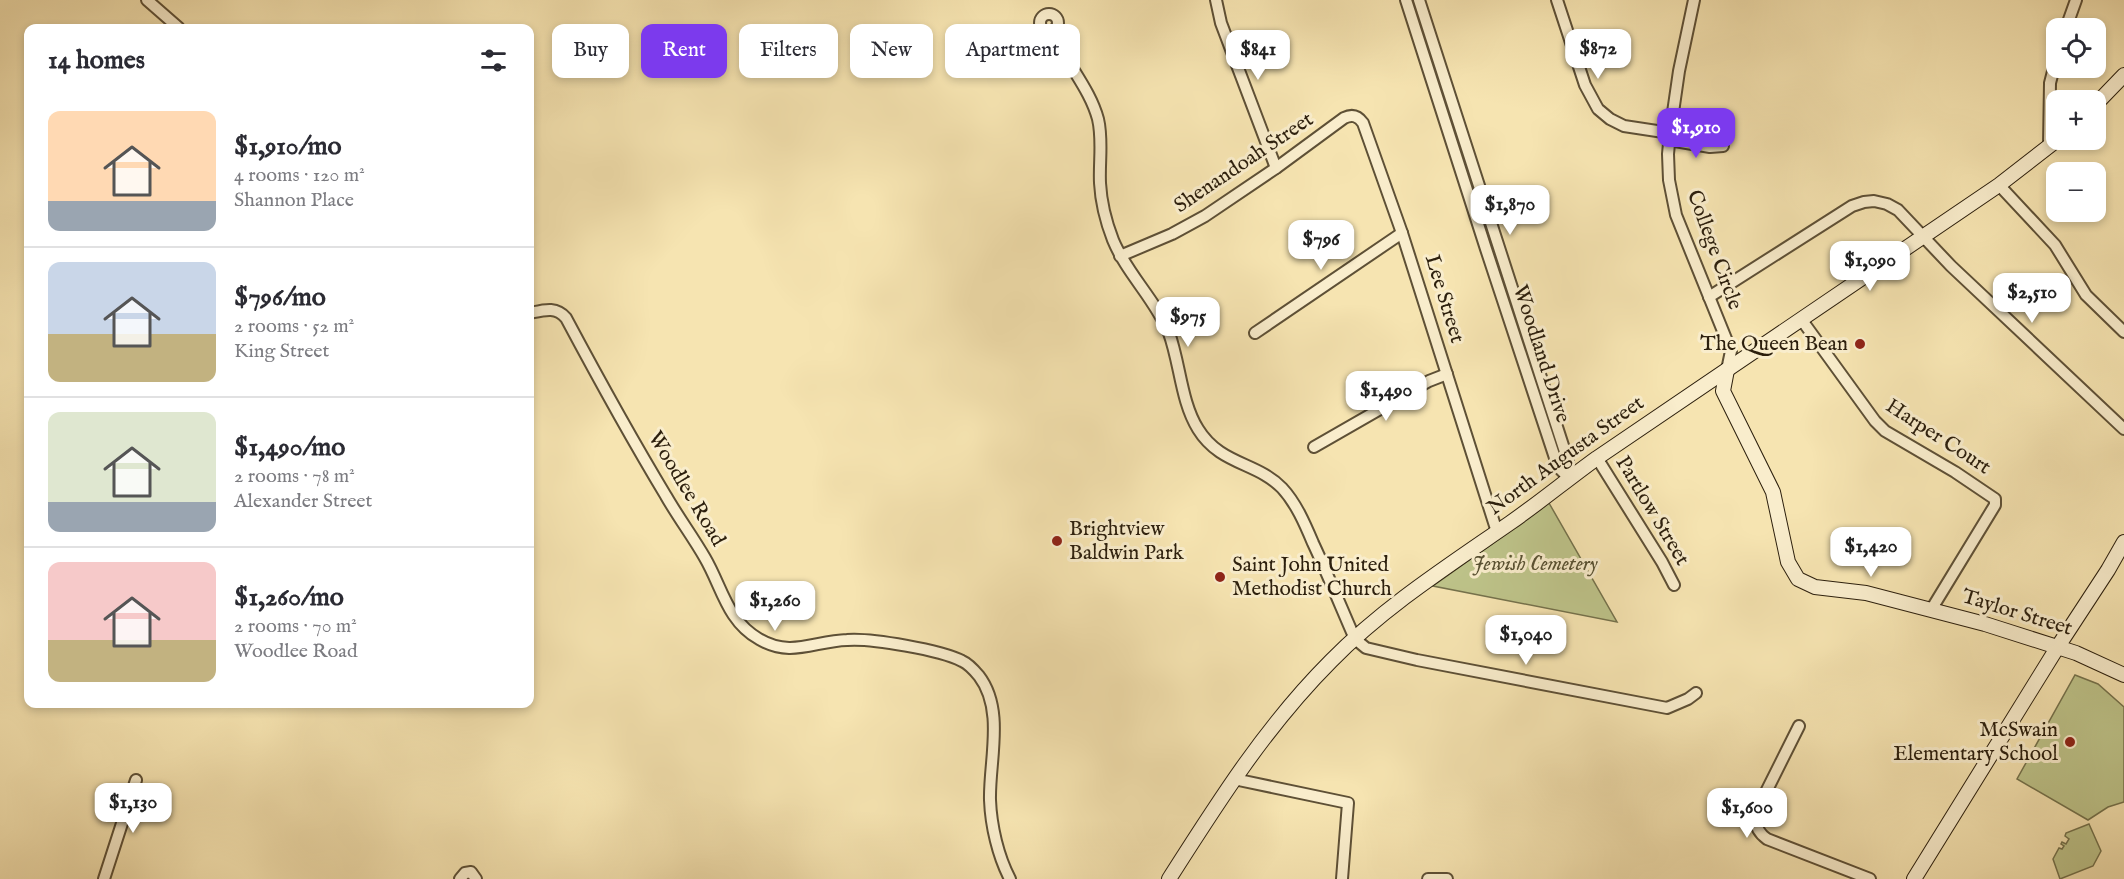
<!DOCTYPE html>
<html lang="en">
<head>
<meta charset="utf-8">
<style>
  :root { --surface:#fff; --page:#f7f7f7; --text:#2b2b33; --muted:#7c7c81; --line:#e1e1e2; --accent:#7c3aed }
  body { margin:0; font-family:"IM FELL English",serif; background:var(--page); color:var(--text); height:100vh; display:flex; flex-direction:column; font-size:22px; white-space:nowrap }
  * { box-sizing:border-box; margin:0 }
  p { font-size:20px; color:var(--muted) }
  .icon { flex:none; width:33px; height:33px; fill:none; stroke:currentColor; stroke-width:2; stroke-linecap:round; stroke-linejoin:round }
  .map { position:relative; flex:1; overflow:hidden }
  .sheet { position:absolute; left:24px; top:24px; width:510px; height:684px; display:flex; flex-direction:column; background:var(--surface); border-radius:12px; box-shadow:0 3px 9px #0003 }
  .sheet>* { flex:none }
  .guide { position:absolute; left:552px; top:24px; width:570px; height:54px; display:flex; gap:12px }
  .controls { position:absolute; left:2046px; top:18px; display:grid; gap:12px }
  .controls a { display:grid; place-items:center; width:60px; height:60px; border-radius:12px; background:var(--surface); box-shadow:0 3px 9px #0003; font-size:30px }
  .price { position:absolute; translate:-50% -51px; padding:0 14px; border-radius:12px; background:#fff; color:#222; font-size:20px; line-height:39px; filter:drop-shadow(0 2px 3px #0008) }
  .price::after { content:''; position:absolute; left:50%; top:36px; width:18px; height:14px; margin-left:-9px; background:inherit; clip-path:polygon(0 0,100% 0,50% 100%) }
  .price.current { background:var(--accent); color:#fff }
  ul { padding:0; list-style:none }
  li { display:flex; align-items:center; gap:18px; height:150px; padding:0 24px }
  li+li { border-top:2px solid var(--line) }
  li span { display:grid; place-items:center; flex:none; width:168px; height:120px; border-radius:12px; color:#555 }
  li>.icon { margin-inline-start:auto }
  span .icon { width:72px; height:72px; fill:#fffc; stroke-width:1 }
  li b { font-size:26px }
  h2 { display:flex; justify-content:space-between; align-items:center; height:72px; padding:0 24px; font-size:26px }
  .chip { padding:0 21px; border-radius:12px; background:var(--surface); box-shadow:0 3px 9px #0003; font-size:21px; line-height:54px }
  .chip.current { background:var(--accent); color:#fff }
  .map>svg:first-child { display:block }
  .green { fill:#bec48a; stroke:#75724c; stroke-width:1.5 }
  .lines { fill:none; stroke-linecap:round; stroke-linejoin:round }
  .street-casing { stroke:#5e5036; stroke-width:14 }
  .secondary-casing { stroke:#2c1f0d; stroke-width:16 }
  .street { stroke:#f9edcc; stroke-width:10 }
  .secondary { stroke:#f9edcc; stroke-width:14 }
  .poi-dot { fill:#8f2418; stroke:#f9edcc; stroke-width:2 }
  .labels { text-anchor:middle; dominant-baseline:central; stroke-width:6; stroke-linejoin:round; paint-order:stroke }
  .street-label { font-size:21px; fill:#2c1f0d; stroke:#f9edcc }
  .poi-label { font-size:21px; fill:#2c1f0d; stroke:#f9edcc; text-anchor:end }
  .park-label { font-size:21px; font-style:italic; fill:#585132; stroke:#f9edcc }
</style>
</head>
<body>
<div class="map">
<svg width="2124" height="879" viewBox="0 0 2124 879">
  <rect width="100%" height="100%" fill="#f6e4b1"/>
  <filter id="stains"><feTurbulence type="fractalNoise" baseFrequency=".00333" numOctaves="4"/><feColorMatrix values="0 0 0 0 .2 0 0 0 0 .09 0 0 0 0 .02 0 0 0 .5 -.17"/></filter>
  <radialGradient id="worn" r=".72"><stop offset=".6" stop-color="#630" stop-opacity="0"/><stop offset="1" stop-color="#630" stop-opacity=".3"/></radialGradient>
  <g class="green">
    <path d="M1549,503l68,119 -184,-36z"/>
    <path d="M2075,675l23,9 26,23v95l-16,5 -20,13 -71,-41z"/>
    <path d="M2089,824l12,27 -8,15 -33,13 -7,-20 6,-11 3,1 2,-3 -3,-2 1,-2 4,2 3,-5 -4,-3 1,-3z"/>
  </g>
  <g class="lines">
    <g class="street-casing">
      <g id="street">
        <path d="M147,0l32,28"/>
        <path d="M1216,0l5,23 55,145"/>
        <path d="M1406,0l80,249 72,218 11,11"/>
        <path d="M1419,0l149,461 1,17"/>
        <path d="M1557,0l28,85 13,24 12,10 14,7 46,7"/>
        <path d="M1694,0l-15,71 -9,62 -2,21 1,26 7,35 55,136 -4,19"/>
        <circle cx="1049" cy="23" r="9"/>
        <path d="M2066,28l10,-28"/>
        <path d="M1053,30c11,32 36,56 45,89 5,21 1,42 2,64 1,19 6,39 13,57 14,34 42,59 56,93 11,30 12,69 29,96 22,36 59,33 84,59 14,15 23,36 31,55 15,32 28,64 42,96l11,9 51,12 250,48 21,-9 8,-6"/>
        <path d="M1669,140l41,7 13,-1"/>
        <path d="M2049,146l1,-63 6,-23"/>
        <path d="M1999,185l56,60 31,50 38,37"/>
        <path d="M1120,256l52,-22 33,-18 71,-48 68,-50c8,-4 14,-2 19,5l39,110 95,299"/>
        <path d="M1709,297l143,-91 12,-4 10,-1 13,3 11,6 53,56 173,163"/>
        <path d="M530,313c14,-3 26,-7 36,5 32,60 65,120 100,178 12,21 27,41 39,62 17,29 22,63 54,81 32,19 55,2 88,1 24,-2 94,10 115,21 7,3 12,9 17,15 26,34 10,85 11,124 1,26 8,56 20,79"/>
        <path d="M1801,319l74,102 10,10 70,41 40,27v6l-64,105"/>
        <path d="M1255,333l147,-100"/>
        <path d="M1314,447l115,-66 18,-7"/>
        <path d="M1597,458l65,104 12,23"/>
        <path d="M1799,726l-41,82c-5,13 -2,23 9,31l103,40"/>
        <path d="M1234,779l114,24 -6,76"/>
        <path d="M104,879l32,-99"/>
        <path d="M460,879l5,-6 6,-1 5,7"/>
        <path d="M1428,879h19"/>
      </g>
    </g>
    <g class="secondary-casing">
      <g id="secondary">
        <path d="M2096,104l28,-29"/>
        <path d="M1727,370l-4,21 50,101 15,70 10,17 17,8 51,6 119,31 91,29 48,22"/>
        <path d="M1169,879c49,-77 97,-153 162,-218 53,-54 117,-95 179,-138 30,-21 58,-44 87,-65l402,-273 58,-45"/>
        <path d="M1914,879l143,-231 51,-78 16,-28"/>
      </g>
    </g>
    <use href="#street" class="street"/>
    <use href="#secondary" class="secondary"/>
  </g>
  <g class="poi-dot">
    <circle cx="1860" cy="344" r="6"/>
    <circle cx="1057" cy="541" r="6"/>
    <circle cx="1220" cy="577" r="6"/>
    <circle cx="2070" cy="742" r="6"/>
  </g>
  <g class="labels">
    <g class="street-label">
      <text transform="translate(1244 163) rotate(-34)">Shenandoah Street</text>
      <text transform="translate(1714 250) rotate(70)">College Circle</text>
      <text transform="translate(1444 299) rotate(73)">Lee Street</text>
      <text transform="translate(1541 354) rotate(72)">Woodland Drive</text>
      <text transform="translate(1938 437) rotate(33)">Harper Court</text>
      <text transform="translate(1566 456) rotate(-36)">North Augusta Street</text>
      <text transform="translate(686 489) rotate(59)">Woodlee Road</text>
      <text transform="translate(1652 511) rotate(59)">Partlow Street</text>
      <text transform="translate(2017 613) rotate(17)">Taylor Street</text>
    </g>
    <g class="poi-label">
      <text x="1848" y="344">The Queen Bean</text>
      <text x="1069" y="529" text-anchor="start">Brightview<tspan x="1069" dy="24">Baldwin Park</tspan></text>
      <text x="1232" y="565" text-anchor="start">Saint John United<tspan x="1232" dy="24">Methodist Church</tspan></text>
      <text x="2058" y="730">McSwain<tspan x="2058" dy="24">Elementary School</tspan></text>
    </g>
    <g class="park-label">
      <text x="1535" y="564">Jewish Cemetery</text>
    </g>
  </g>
  <rect width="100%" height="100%" filter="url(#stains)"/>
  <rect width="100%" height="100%" fill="url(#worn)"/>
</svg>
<div class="controls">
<a><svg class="icon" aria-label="locate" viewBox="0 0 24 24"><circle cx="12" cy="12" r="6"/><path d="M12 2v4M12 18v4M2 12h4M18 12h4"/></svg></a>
<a>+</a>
<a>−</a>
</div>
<b class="price" style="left:1598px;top:80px">$872</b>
<b class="price" style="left:1258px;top:81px">$841</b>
<b class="price current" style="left:1696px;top:159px">$1,910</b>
<b class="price" style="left:1510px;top:236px">$1,870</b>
<b class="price" style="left:1321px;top:271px">$796</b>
<b class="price" style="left:1870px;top:292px">$1,090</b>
<b class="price" style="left:2032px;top:324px">$2,510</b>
<b class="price" style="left:1188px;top:348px">$975</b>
<b class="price" style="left:1386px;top:422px">$1,490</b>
<b class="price" style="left:1871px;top:578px">$1,420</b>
<b class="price" style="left:775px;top:632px">$1,260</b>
<b class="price" style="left:1526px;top:666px">$1,040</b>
<b class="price" style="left:133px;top:834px">$1,130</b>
<b class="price" style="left:1747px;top:839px">$1,600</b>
<div class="guide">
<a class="chip">Buy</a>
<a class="chip current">Rent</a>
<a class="chip">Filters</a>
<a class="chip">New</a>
<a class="chip">Apartment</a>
</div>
<section class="sheet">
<h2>14 homes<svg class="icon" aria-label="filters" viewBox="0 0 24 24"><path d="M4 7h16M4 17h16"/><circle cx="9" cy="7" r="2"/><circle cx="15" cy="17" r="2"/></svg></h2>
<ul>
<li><span style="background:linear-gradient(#ffd9b3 75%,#9aa5b1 0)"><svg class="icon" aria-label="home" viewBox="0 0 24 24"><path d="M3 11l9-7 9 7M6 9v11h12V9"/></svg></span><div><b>$1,910/mo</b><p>4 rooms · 120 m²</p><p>Shannon Place</p></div></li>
<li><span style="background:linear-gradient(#c9d6e8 60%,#c2b280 0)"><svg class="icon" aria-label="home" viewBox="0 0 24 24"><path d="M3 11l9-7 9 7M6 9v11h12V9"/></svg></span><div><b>$796/mo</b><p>2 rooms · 52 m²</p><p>King Street</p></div></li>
<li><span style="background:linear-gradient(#dfe7d0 75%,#9aa5b1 0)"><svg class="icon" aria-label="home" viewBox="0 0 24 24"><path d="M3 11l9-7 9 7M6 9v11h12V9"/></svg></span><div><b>$1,490/mo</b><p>2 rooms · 78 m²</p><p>Alexander Street</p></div></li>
<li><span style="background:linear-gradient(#f6c9c9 65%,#c2b280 0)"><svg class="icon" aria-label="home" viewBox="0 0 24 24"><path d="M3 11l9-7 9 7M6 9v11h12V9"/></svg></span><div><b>$1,260/mo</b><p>2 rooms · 70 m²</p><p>Woodlee Road</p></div></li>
</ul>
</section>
</div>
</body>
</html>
